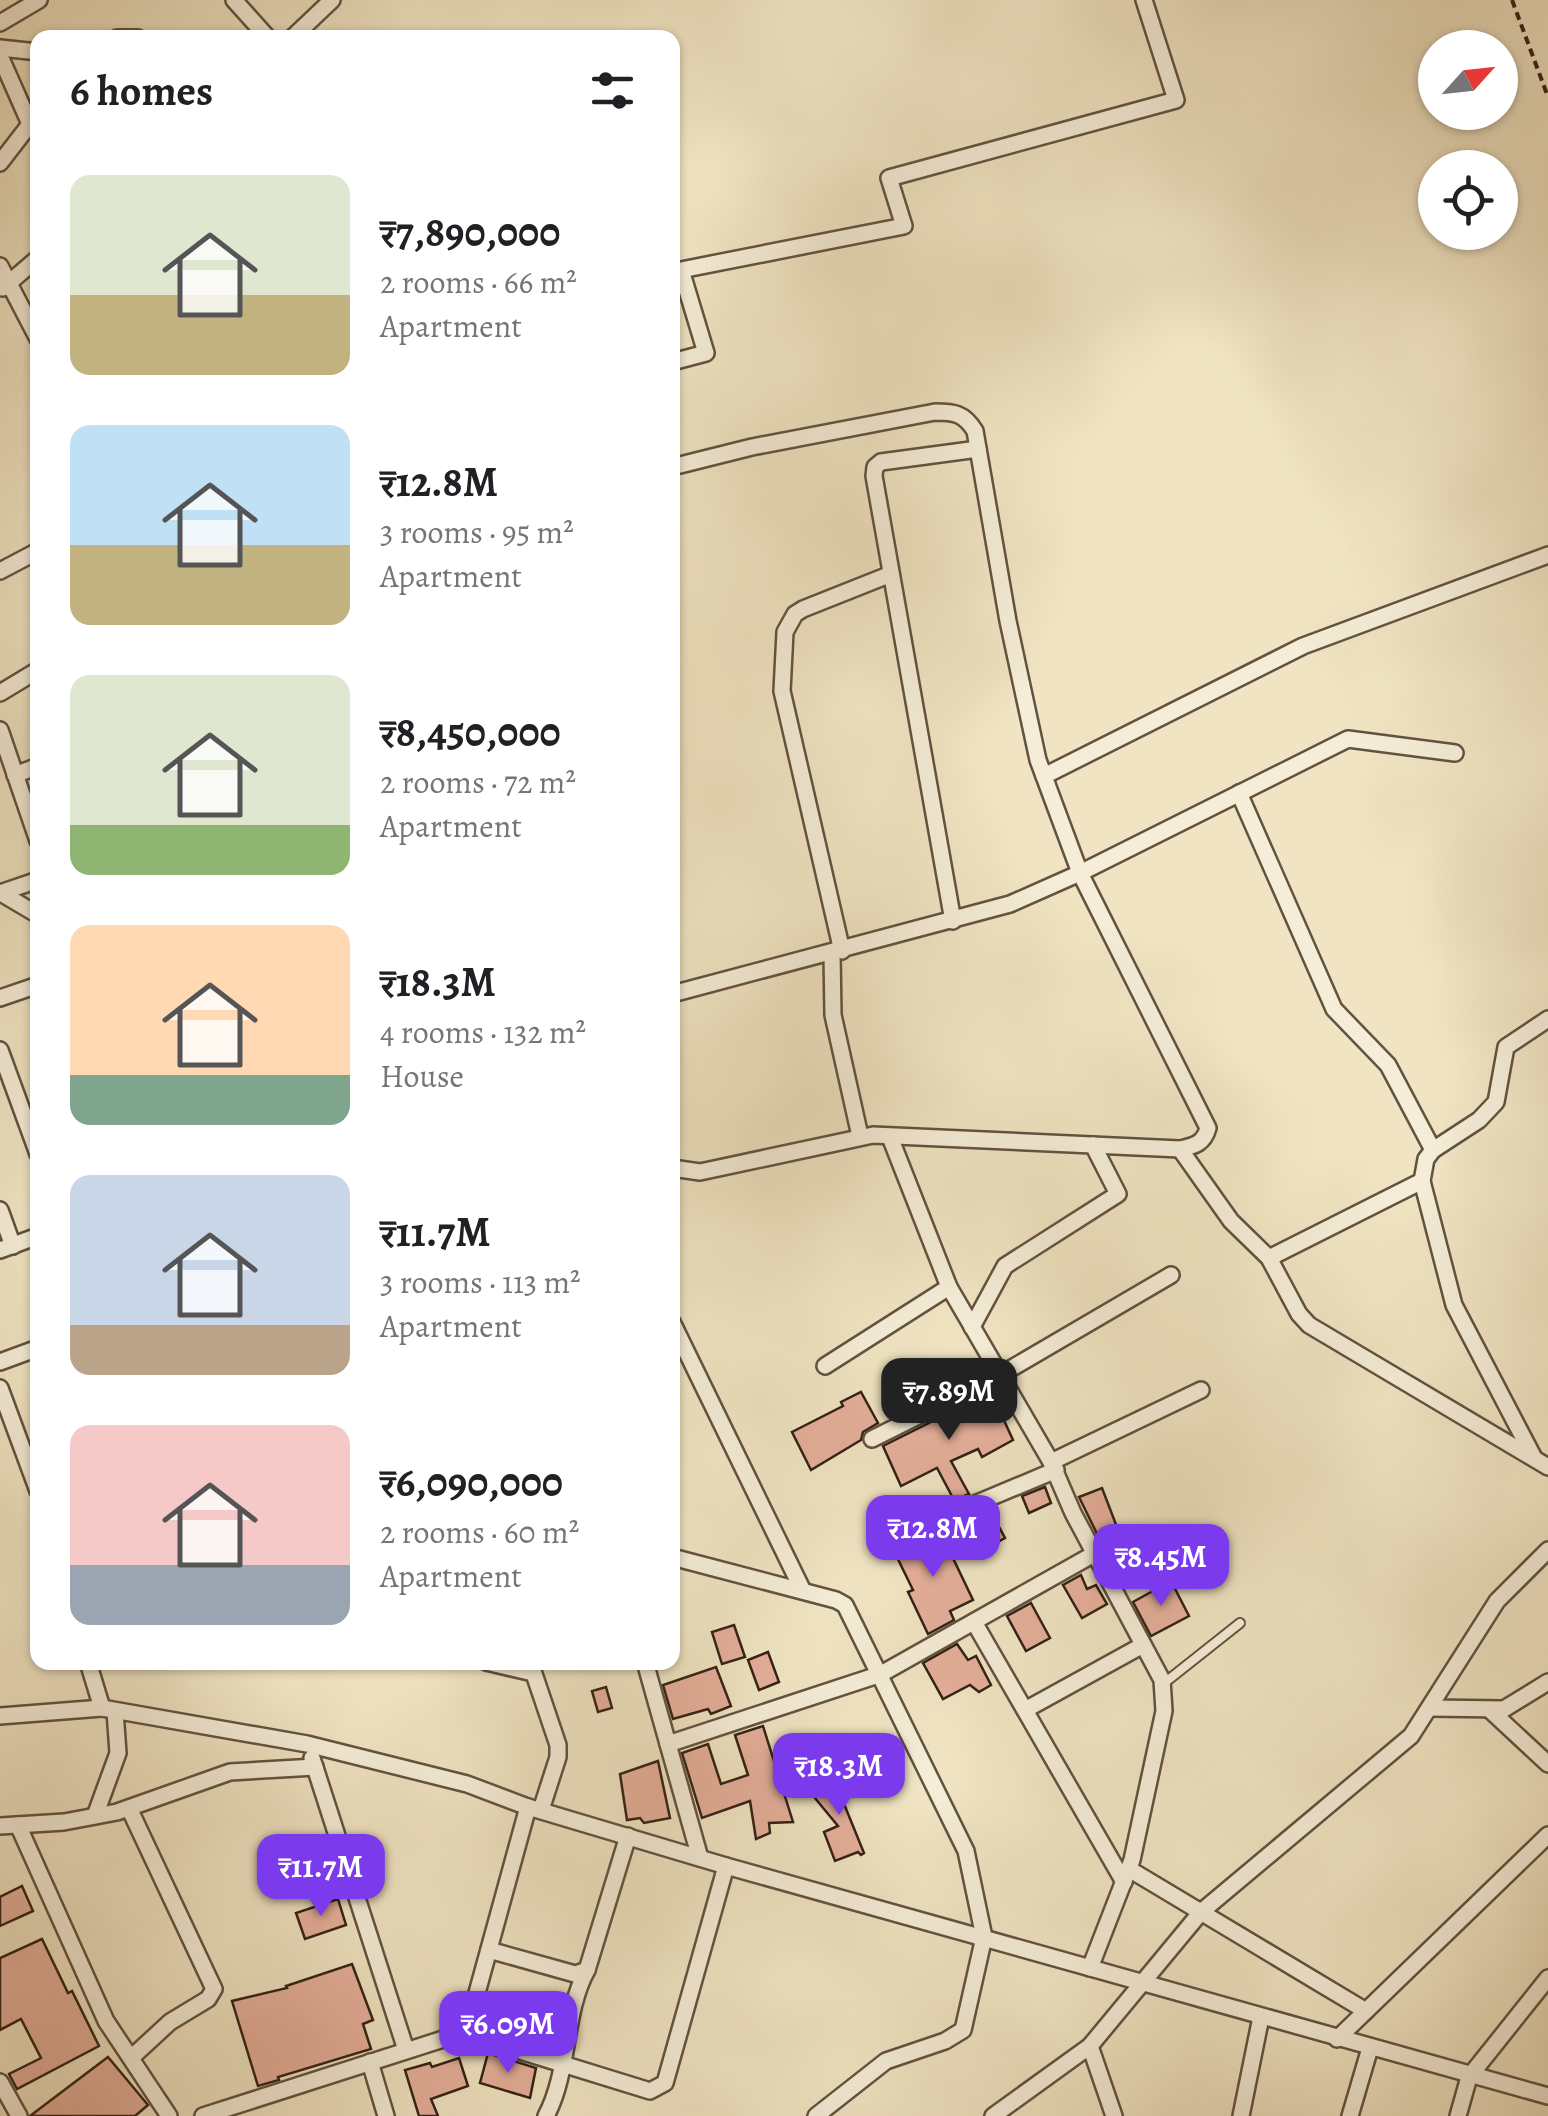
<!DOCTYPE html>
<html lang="en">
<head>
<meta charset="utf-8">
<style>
  :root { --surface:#fff; --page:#f6f6f6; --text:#202124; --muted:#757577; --accent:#7c3aed }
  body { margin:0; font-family:Alegreya,serif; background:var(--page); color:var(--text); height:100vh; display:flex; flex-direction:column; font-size:38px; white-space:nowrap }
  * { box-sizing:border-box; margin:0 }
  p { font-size:32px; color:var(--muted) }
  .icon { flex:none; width:55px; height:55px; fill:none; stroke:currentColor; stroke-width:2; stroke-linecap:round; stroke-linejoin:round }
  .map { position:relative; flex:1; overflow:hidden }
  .drawer { position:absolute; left:30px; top:30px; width:650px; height:1640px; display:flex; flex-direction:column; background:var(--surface); border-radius:20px; box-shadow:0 2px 8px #0004 }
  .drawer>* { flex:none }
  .needle { width:65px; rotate:63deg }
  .controls { position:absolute; left:1418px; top:30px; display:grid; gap:20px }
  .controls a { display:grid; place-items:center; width:100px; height:100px; border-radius:50%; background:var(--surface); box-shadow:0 2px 8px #0004; font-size:50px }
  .price { position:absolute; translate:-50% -85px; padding:0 22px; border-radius:20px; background:var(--accent); color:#fff; font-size:32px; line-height:65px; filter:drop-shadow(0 2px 5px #0008) }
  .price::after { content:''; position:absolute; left:50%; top:60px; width:30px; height:22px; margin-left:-15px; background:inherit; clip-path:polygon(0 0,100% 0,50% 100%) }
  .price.current { background:#222; color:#fff }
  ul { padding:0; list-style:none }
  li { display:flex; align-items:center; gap:30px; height:250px; padding:0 40px }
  li span { display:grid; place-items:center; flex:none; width:280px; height:200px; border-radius:20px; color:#555 }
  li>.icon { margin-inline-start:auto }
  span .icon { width:120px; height:120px; fill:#fffc; stroke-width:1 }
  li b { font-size:42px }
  h2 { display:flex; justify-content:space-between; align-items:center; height:120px; padding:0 40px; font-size:42px }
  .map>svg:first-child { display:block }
  .building { fill:#e5af9a; stroke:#322116; stroke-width:2.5 }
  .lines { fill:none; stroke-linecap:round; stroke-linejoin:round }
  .service-casing { stroke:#625241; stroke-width:12 }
  .minor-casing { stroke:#625241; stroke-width:20 }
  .path { stroke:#322116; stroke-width:4; stroke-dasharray:8 5; stroke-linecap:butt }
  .service { stroke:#f5edd7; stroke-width:8 }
  .minor { stroke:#f5edd7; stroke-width:15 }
</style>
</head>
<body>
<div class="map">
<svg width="1548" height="2116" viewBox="0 0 1548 2116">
  <rect width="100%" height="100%" fill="#f0e4c2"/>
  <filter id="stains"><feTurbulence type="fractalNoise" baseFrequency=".002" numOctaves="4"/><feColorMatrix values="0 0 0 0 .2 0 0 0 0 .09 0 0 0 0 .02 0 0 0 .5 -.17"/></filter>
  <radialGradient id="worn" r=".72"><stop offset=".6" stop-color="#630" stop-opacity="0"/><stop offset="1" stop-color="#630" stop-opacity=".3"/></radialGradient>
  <g class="building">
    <path d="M912,1364l17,34 -23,11 -17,-33z"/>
    <path d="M861,1392l17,31 -15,9 -2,8 -50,30 -19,-38 51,-26 -2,-4z"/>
    <path d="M991,1392l22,48 -31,17 -4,-8 -27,12 18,33 -15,6 -17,-32 -36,18 -18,-40z"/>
    <path d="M1045,1487l6,16 -22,10 -7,-17z"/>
    <path d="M1102,1488l18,47 -19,7 -22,-45z"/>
    <path d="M990,1510l15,28 -24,13 -16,-31z"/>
    <path d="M940,1531l33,69 -23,11 4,9 -26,14 -20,-42 5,-2 -20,-41z"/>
    <path d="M1081,1575l6,14 9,-4 11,19 -25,14 -19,-33z"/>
    <path d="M1171,1581l18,35 -38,20 -18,-34z"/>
    <path d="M1031,1603l19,35 -24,13 -19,-35z"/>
    <path d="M734,1625l11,32 -23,7 -10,-32z"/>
    <path d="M957,1644l11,16 8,-4 15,29 -12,7 -9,-7 -27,14 -20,-36z"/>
    <path d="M768,1652l11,30 -20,8 -11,-30z"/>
    <path d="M716,1667l15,39 -20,8 -3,-5 -35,10 -10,-34z"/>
    <path d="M606,1687l6,21 -14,4 -6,-21z"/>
    <path d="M763,1726l30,96 -24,1 1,10 -14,6 -6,-38 -48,17 -20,-65 26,-9 13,40 27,-9 -13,-40z"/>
    <path d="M658,1761l12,57 -26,5 -4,-5 -13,2 -7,-46z"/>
    <path d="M848,1776l7,18 -13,5 22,54 -3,2 -3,-3 -23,9 -11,-29 14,-6 -28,-34z"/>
    <path d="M22,1886l11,25 -33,15v-29z"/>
    <path d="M338,1899l8,26 -41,14 -9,-26z"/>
    <path d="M42,1939l26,54 4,-2 27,55 -82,43 -8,-15 32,-16 -20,-39 -21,11v-72z"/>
    <path d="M352,1964l21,56 -10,4 8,25 -93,28 1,3 -21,6 -26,-85 55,-13 -1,-2z"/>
    <path d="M488,2053l48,15 -6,30 -50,-15z"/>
    <path d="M108,2057l40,48 -13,11h-105z"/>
    <path d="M459,2058l9,28 -37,13 7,17h-19l-14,-46 25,-7 2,4z"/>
  </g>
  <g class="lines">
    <g class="service-casing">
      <path id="service" d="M1163,1684l77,-61"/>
    </g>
    <g class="minor-casing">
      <g id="minor">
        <path d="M234,0l34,38"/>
        <path d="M0,23l39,-23"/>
        <path d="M117,38h21"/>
        <path d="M292,38l40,-38"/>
        <path d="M0,48l38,4"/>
        <path d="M0,56l30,68"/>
        <path d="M0,163l27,-35 11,-8"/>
        <path d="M0,266l38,73"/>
        <path d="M3,288l35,-30"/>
        <path d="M672,362l34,-9 -25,-83 223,-44 -15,-48 287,-78 -32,-100"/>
        <path d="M672,467l80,-20 183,-35c19,0 29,1 40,19l33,190 30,139 42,113 128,255c-4,15 -13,18 -28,21l-307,-14 -173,37 -28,-4"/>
        <path d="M0,571l38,-20"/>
        <path d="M0,693l38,-23"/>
        <path d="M0,730l38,111"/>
        <path d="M15,775l23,-9"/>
        <path d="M1044,776l259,-130 245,-91"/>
        <path d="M1239,793l95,216 54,56 45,85"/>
        <path d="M0,893l38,-13"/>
        <path d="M1,893l37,22"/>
        <path d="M953,921l-79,-445 1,-9 6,-5 97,-13"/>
        <path d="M842,951l-60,-260 3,-59 10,-18 8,-5 88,-35"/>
        <path d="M832,954l1,61 27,121"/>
        <path d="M672,994l338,-90 70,-31 268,-134 107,14"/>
        <path d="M0,998l38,-13"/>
        <path d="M0,1050l38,104"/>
        <path d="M890,1137l59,150 102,175 22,51 89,167 2,31 -32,149 -42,108"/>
        <path d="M1180,1149l51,72 38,37 30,56 10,11 239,142"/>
        <path d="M0,1210l13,36"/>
        <path d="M0,1250l38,-14"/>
        <path d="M1269,1258l153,-77"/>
        <path d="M672,1322l131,269"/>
        <path d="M972,1327l33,-61 113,-72 -25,-49"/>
        <path d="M0,1362l38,-14"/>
        <path d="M825,1366l124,-79"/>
        <path d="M0,1388l38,103"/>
        <path d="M872,1439l128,-64 171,-100"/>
        <path d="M1534,1458l-80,-153 -32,-124 4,-22 7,-9 46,-30 17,-18 10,-55 42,-28"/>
        <path d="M1051,1462l150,-72"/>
        <path d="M925,1525l131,-55"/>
        <path d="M672,1557l164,43 9,5 121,246 18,86 -21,93 -18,11 -59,20 -70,55"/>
        <path d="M974,1622l150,260"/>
        <path d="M486,1662l47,11"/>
        <path d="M530,1662l28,83v12l-17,53"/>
        <path d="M645,1662l55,196"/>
        <path d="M102,1708l205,36 160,40 61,23 198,59 822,230"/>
        <path d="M1430,1708l74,1 44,-27"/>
        <path d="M1025,1710l118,-65"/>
        <path d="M1491,1711l57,53"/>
        <path d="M0,1716l102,-8 -14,-46"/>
        <path d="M668,1744l213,-70 213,-120"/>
        <path d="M312,1758l94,292"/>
        <path d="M129,1808l85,181 -6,10 -38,23 -39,36"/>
        <path d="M95,1816l23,-63 -3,-42"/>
        <path d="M18,1825l88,196 63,95"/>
        <path d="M0,1826l64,-4 53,-10 113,-40 85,-5"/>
        <path d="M1129,1869l237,142"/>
        <path d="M489,1950l86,24 12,-4 41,-134"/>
        <path d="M466,2033l62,-226"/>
        <path d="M1337,2039l211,-204"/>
        <path d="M1090,2046l24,70"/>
        <path d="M370,2062l16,54"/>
        <path d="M0,2082l19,34"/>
        <path d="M203,2116l259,-83 188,58 15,-8 61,-217"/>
        <path d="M546,2116c24,-45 17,-102 41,-146"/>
        <path d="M993,2116l97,-70 111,-134 210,-176 86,-135 51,-51"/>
        <path d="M1241,2116l20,-99"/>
        <path d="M1350,2116l20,-68"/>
        <path d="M1458,2116l11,-39 79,-99"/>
      </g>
    </g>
    <path class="path" d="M1512,0l36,97"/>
    <use href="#service" class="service"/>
    <use href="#minor" class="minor"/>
  </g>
  <rect width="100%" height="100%" filter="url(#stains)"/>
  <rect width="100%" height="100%" fill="url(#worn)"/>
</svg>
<div class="controls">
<a><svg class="needle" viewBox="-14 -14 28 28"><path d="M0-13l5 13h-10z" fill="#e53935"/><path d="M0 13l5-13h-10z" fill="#757577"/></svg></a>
<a><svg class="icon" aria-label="locate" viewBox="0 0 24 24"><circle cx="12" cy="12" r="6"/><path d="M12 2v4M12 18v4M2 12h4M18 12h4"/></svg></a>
</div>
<b class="price current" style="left:949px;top:1443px">₹7.89M</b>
<b class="price" style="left:933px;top:1580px">₹12.8M</b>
<b class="price" style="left:1161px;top:1609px">₹8.45M</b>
<b class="price" style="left:839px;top:1818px">₹18.3M</b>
<b class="price" style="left:321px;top:1919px">₹11.7M</b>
<b class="price" style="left:508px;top:2076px">₹6.09M</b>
<section class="drawer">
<h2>6 homes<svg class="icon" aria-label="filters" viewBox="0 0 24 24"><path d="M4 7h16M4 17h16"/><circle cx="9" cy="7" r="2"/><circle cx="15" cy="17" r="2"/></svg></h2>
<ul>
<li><span style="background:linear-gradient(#dfe7d0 60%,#c2b280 0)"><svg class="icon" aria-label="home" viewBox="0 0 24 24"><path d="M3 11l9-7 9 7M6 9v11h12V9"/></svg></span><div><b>₹7,890,000</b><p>2 rooms · 66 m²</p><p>Apartment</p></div></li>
<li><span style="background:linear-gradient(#bfe0f5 60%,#c2b280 0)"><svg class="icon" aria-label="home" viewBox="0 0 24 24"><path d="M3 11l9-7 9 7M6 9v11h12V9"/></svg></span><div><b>₹12.8M</b><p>3 rooms · 95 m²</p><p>Apartment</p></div></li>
<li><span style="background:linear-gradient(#dfe7d0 75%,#8fb573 0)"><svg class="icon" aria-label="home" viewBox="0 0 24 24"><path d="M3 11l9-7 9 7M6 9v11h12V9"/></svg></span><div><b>₹8,450,000</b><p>2 rooms · 72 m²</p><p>Apartment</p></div></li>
<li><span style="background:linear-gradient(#ffd9b3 75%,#7fa58c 0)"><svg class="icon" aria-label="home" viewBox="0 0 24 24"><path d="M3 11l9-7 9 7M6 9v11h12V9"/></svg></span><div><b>₹18.3M</b><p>4 rooms · 132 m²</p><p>House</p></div></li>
<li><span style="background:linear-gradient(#c9d6e8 75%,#b9a48a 0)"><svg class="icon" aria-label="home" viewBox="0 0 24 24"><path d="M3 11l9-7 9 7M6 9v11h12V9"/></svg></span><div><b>₹11.7M</b><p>3 rooms · 113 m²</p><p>Apartment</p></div></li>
<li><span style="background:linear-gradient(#f6c9c9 70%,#9aa5b1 0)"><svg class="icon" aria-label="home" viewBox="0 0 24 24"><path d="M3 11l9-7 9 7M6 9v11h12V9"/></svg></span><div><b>₹6,090,000</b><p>2 rooms · 60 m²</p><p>Apartment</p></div></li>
</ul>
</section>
</div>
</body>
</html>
